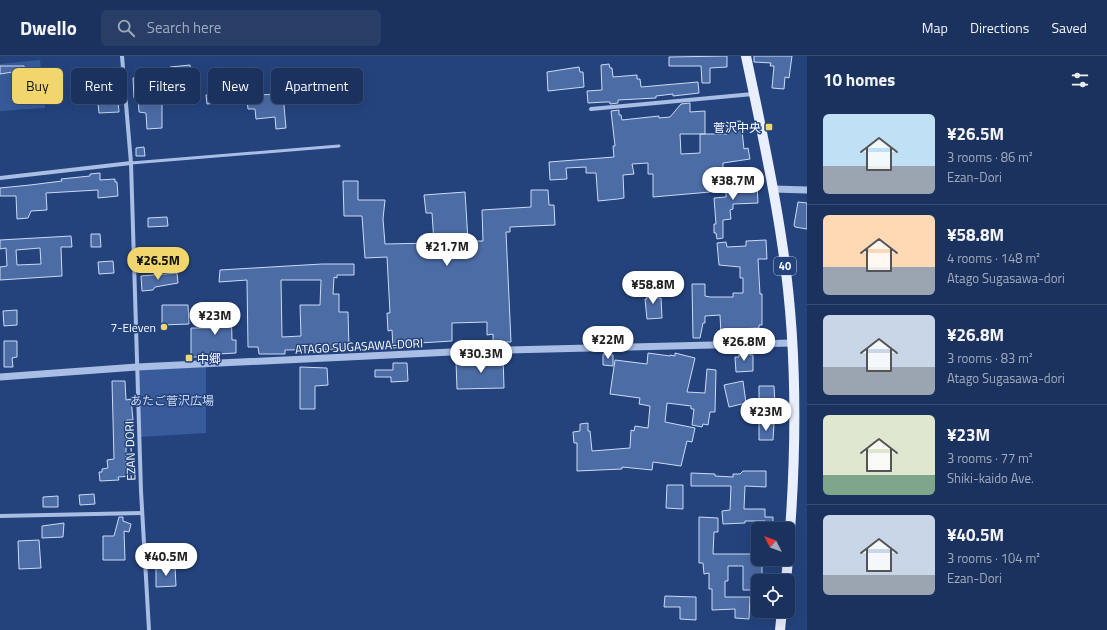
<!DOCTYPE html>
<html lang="en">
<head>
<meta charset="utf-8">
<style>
  :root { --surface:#1b325e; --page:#283e67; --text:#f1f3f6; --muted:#a0aabc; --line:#394d73; --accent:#f0d66d }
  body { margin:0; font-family:"Titillium Web","Noto Sans JP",sans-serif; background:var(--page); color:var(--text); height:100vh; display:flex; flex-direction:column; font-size:15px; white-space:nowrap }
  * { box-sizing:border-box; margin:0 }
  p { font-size:13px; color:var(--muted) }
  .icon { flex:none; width:22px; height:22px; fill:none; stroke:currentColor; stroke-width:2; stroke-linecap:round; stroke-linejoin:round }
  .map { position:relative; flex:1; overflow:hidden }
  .panel { display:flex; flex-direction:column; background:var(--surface); width:300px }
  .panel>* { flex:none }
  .guide { position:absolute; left:12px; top:12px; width:380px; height:36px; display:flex; gap:8px }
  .needle { width:26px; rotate:312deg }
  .buttons { position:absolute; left:751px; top:466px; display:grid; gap:8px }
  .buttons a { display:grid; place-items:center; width:44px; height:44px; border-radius:6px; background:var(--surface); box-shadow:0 4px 16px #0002,0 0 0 1px var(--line); font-size:20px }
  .price { position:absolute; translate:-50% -34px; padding:0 9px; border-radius:14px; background:#fff; color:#222; font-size:13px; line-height:26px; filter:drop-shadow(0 1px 2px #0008) }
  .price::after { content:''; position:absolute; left:50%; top:24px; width:12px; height:9px; margin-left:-6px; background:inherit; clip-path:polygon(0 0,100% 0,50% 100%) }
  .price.current { background:var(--accent); color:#111 }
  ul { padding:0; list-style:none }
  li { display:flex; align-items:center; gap:12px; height:100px; padding:0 16px }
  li+li { border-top:1px solid var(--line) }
  li span { display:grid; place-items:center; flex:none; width:112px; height:80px; border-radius:6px; color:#555 }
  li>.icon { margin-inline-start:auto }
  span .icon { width:48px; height:48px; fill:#fffc; stroke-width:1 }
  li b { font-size:17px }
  h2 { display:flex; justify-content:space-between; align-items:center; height:48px; padding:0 16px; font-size:17px }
  .pill { padding:0 14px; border-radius:6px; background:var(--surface); box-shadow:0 4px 16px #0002,0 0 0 1px var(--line); font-size:14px; line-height:36px }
  .pill.current { background:var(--accent); color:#111 }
  header { display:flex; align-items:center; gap:24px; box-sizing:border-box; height:56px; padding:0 20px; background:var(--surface); border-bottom:1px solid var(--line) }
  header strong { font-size:19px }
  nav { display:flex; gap:22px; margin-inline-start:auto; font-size:14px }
  .search { width:280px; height:36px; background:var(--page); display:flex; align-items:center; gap:10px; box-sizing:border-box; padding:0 14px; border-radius:6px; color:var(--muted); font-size:15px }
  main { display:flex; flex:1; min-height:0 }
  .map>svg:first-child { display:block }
  .green { fill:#375b9b }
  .building { fill:#4c6ca6; stroke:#ccdaf4; fill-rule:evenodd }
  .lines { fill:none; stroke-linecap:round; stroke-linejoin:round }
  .service { stroke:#a9bee5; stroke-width:3 }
  .minor { stroke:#a9bee5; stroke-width:4 }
  .tertiary { stroke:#a9bee5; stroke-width:7 }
  .primary { stroke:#e9effd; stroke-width:10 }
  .poi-dot { fill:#f0d66d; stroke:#24437d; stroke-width:1.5 }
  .labels { text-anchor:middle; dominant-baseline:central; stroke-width:3; stroke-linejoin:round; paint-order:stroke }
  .shield { fill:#24437d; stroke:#bdc7d8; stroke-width:1 }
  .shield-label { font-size:11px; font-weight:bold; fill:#fff }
  .poi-label { font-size:12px; fill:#fff; stroke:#24437d; text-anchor:end }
  .street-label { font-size:12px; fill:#fff; stroke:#24437d }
  .park-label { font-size:12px; fill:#ccdaf4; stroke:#24437d }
</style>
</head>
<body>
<header>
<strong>Dwello</strong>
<div class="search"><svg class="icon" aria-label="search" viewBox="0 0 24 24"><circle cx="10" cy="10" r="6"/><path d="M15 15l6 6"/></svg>Search here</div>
<nav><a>Map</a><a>Directions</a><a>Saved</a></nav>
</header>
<main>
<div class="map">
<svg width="807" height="574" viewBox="0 0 807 574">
  <rect width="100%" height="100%" fill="#24437d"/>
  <g class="green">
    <path d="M40,4l5,48 -45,3v-47z"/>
    <path d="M206,309v68l-66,4 -3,-70z"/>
  </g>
  <g class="building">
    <path d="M727,0v11l-17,1v15h-8l-1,-17h-32v-9z"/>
    <path d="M754,0h38l-3,22 -4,-1 -1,12 -12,-1 2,-22h-4l1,-3 -17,-1z"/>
    <path d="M609,8l1,4h2l1,9 24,-2v4h3l1,8 57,-5 1,11 -26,3v-2l-17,2v2l-38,2v3l-8,1v-2h-5l-17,1 -1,-12 15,-1 -1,-25z"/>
    <path d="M190,9l3,29 -23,2v6h-8v26l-15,1 -1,-16 -7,-1 -1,-14h-4l-1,-20h6v-4l32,-3 -1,-4z"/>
    <path d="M0,10h24l1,4 -25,4z"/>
    <path d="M579,11l1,5h3l1,15 -36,4 -1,-19z"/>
    <path d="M255,34v5l28,-1 3,34 -10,1 -1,-12 -19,2 -1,-10h-7l-1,-9 -40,4 -1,-9z"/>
    <path d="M118,45l1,11 -20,1 -1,-9z"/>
    <path d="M690,47v9l15,-1v23h-25l1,20 19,-1v-19h27l-1,-12 15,-1 3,28 4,-1 2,11 -27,4v7h-14l1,22 -57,5v-23h-5v-11l-16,1 2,10 -11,1 1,23 -6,1 -20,2 -2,-28h-10v-6l-20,1 1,11 -17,1 -1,-18 65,-5 -1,-11h2l-4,-35 8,-1v5h2l1,5 37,-4v2l11,-1 11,-13z"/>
    <path d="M144,91l1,9h-9v-8z"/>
    <path d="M100,117v7l15,-1v3h2l1,14 -20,2v-8l-52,3 1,17 -16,1 -3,7 -11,1 -1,-23h-16v-8l30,-3 32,-4 -1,-2 29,-3v-2z"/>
    <path d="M726,123h14v4l17,-1 1,21 -25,1v5l-3,1 1,9 -8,1v18l-6,1 -1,-6h-2v-9h2l-2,-26 12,-1z"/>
    <path d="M343,125h15v19h27l-2,19 2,25 49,-1 -2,-30h-6l-2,-18 41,-3 3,49h15l-1,-31 49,-3v-17h17l1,15h5l1,20 -45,2v5h-4l5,110h-8v3h-10v-11l-6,1v-13l-35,1v18l-33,2v3l-26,2 -1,-18 -4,1 -1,-18h3l-3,-56 -22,1 -3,-42h-18z"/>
    <path d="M798,146l9,1v26l-12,-2 -1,-2z"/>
    <path d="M167,161l1,9 -20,1v-9z"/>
    <path d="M91,178h9l1,13h-10z"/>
    <path d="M71,180l1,11h-11l1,29 -62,4v-13l7,-1 -1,-18 -6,1v-9zM40,192l1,16 -24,1 -1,-15z"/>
    <path d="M766,184l1,19h-9l2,35h2v31h-3v3l-22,1v7h-13l-3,-1 -1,-20 -15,1v7h-2l-3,15h-7l-1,-54h13v12l5,1h23v-4h10v-15h-3v-11l-21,-2 -2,-22 9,-1 1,5 19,-1v-5z"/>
    <path d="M113,205l1,12 -15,1 -1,-12z"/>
    <path d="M322,208h32v11h-17v3l-3,-1 -1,17h6v18h9l1,37 -64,1v4h-26l-1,-7h-10l-1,-67 -28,2 1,-12zM281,224h40l-1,25h-20l1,31 -19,1z"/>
    <path d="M177,217l1,10 -23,4 -2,3 -11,1 -1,-15z"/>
    <path d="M656,232l1,10h4l1,20 -15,1 -2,-20h2l-1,-10z"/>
    <path d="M162,249h26l1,19 -27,1z"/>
    <path d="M216,249h15l1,35h4v13l-36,2v2h-9v-29h25z"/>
    <path d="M17,254v15l-13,1 -1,-15z"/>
    <path d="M4,285h13v16l-5,1 1,9h-9z"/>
    <path d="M750,295v4h3v16l-17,1 -1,-15h4v-5z"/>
    <path d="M648,297l22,3v-1l5,1v-3l20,5 -8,34 18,1 2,-24 9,1 -1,42h-5l-2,13 -5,-1 -1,3 -10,-2 2,-16h-3v-3l-24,-3 -2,19 30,6 -3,14 -5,-1 -6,25 -28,-4 -1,8 -30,-3v2l-45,2v-28h-3l-1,-11 7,-1v-7l8,-1v8h2l2,20 38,-3 1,-18 3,1 1,-5 13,2 2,-22 -11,-2 1,-6 -30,-4 5,-34 32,4z"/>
    <path d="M603,298l10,1v11l-10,-1z"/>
    <path d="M494,299h9l1,33 -47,1 -1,-28 13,-1v3h21v-6h4z"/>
    <path d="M393,307h14l1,18 -17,1v-5h-16v-7h18z"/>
    <path d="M300,311l27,1 1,17 -13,1v23h-15z"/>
    <path d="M112,325h13l1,19 5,-1 2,21h-6l-1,30v18l6,-1v9l-14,1 1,3 -19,1 -1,-9h3v-3l6,-1 -1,-8 7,-1z"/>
    <path d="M743,325l3,22 -17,4 -5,-22z"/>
    <path d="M759,330h15l1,18h-16z"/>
    <path d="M759,367l15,1 -1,16h-14z"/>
    <path d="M743,415h23v16l-21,-1 -1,23h21v8h8v11h-8v-7h-20v2l-22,1 -1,-13 8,-1 1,-24h-40v-13l24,1v2l18,1v-3h7z"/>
    <path d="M667,429h16v24l-17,-1z"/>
    <path d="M94,438l1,10 -15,1 -1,-10z"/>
    <path d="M58,440v11h-15v-10z"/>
    <path d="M119,461h4v4l8,3 -2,8 -5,-1 1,29h-22v-24h11z"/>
    <path d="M699,461l19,1v14h-4l-1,22h45v5h4v22h-4v9h-15v-24h-15v15h-3v16h25l-1,22 -14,-1v-9l-23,1v-21h-3v-16l-5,1 -1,-11h-4z"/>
    <path d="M64,467l-1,14 -21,1v-12z"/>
    <path d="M39,484l2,28 -22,1 -1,-28z"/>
    <path d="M175,510l1,20 -20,1v-20z"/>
    <path d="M665,540l31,1v23l-16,-1v-12h-16z"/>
  </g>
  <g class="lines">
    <path class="service" d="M131,107l208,-17"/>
    <g class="minor">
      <path d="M122,0l9,107 10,328 8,139"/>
      <path d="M591,53l162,-15"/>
      <path d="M0,122l131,-15"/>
      <path d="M0,460l142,-3"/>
    </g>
    <g class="tertiary">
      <path d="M773,133l34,1"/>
      <path d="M0,321l137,-10 335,-16 320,-8"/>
    </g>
    <g class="primary">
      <path d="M746,0c13,62 27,124 36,187 16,103 15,209 6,313"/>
      <path d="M786,525l2,-22"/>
      <path d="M780,574l2,-19"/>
    </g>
  </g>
  <g class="poi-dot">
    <rect x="765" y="67" width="8" height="8" rx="2"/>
    <circle cx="164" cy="271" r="4"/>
    <rect x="185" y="298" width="8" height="8" rx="2"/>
  </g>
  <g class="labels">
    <rect class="shield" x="774" y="201" width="22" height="18" rx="3"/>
    <g class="shield-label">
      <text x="785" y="210">40</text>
    </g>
    <g class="poi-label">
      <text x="761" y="71">菅沢中央</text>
      <text x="156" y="271">7-Eleven</text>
      <text x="197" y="302" text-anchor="start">中郷</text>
    </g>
    <g class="street-label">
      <text transform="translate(359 290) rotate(-3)">ATAGO SUGASAWA-DORI</text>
      <text transform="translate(130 395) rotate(-92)">EZAN-DORI</text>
    </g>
    <g class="park-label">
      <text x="172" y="344">あたご菅沢広場</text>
    </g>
  </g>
</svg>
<div class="buttons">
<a><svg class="needle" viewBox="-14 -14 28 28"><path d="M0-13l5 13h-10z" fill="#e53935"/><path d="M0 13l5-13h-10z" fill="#a0aabc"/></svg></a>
<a><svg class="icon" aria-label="locate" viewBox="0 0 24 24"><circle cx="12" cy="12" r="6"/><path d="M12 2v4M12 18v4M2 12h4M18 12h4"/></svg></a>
</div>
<b class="price" style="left:733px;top:145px">¥38.7M</b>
<b class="price" style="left:447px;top:211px">¥21.7M</b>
<b class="price current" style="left:158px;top:225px">¥26.5M</b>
<b class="price" style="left:653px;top:249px">¥58.8M</b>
<b class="price" style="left:215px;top:280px">¥23M</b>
<b class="price" style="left:608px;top:304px">¥22M</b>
<b class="price" style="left:744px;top:306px">¥26.8M</b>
<b class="price" style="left:481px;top:318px">¥30.3M</b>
<b class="price" style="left:766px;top:376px">¥23M</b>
<b class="price" style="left:166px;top:521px">¥40.5M</b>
<div class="guide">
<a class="pill current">Buy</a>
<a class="pill">Rent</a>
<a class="pill">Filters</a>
<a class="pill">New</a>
<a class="pill">Apartment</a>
</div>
</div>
<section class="panel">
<h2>10 homes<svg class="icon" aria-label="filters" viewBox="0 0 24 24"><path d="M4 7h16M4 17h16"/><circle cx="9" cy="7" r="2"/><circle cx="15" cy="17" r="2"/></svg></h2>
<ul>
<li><span style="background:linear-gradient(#bfe0f5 65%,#9aa5b1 0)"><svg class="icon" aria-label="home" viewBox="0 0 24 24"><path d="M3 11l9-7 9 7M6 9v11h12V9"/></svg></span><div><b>¥26.5M</b><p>3 rooms · 86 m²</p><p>Ezan-Dori</p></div></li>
<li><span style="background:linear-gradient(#ffd9b3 65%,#9aa5b1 0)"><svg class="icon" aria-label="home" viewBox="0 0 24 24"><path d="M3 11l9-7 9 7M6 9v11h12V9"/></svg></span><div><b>¥58.8M</b><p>4 rooms · 148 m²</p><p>Atago Sugasawa-dori</p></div></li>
<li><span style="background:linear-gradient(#c9d6e8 65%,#9aa5b1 0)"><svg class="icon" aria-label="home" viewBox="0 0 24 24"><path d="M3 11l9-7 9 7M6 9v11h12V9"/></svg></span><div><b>¥26.8M</b><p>3 rooms · 83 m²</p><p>Atago Sugasawa-dori</p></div></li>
<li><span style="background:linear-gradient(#dfe7d0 75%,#7fa58c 0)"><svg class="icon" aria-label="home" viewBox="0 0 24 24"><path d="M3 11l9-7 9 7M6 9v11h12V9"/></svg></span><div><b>¥23M</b><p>3 rooms · 77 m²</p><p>Shiki-kaido Ave.</p></div></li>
<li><span style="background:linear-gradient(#c9d6e8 75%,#9aa5b1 0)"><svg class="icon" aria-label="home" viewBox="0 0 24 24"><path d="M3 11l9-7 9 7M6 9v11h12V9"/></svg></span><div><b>¥40.5M</b><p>3 rooms · 104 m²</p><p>Ezan-Dori</p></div></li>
</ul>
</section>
</main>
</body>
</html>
